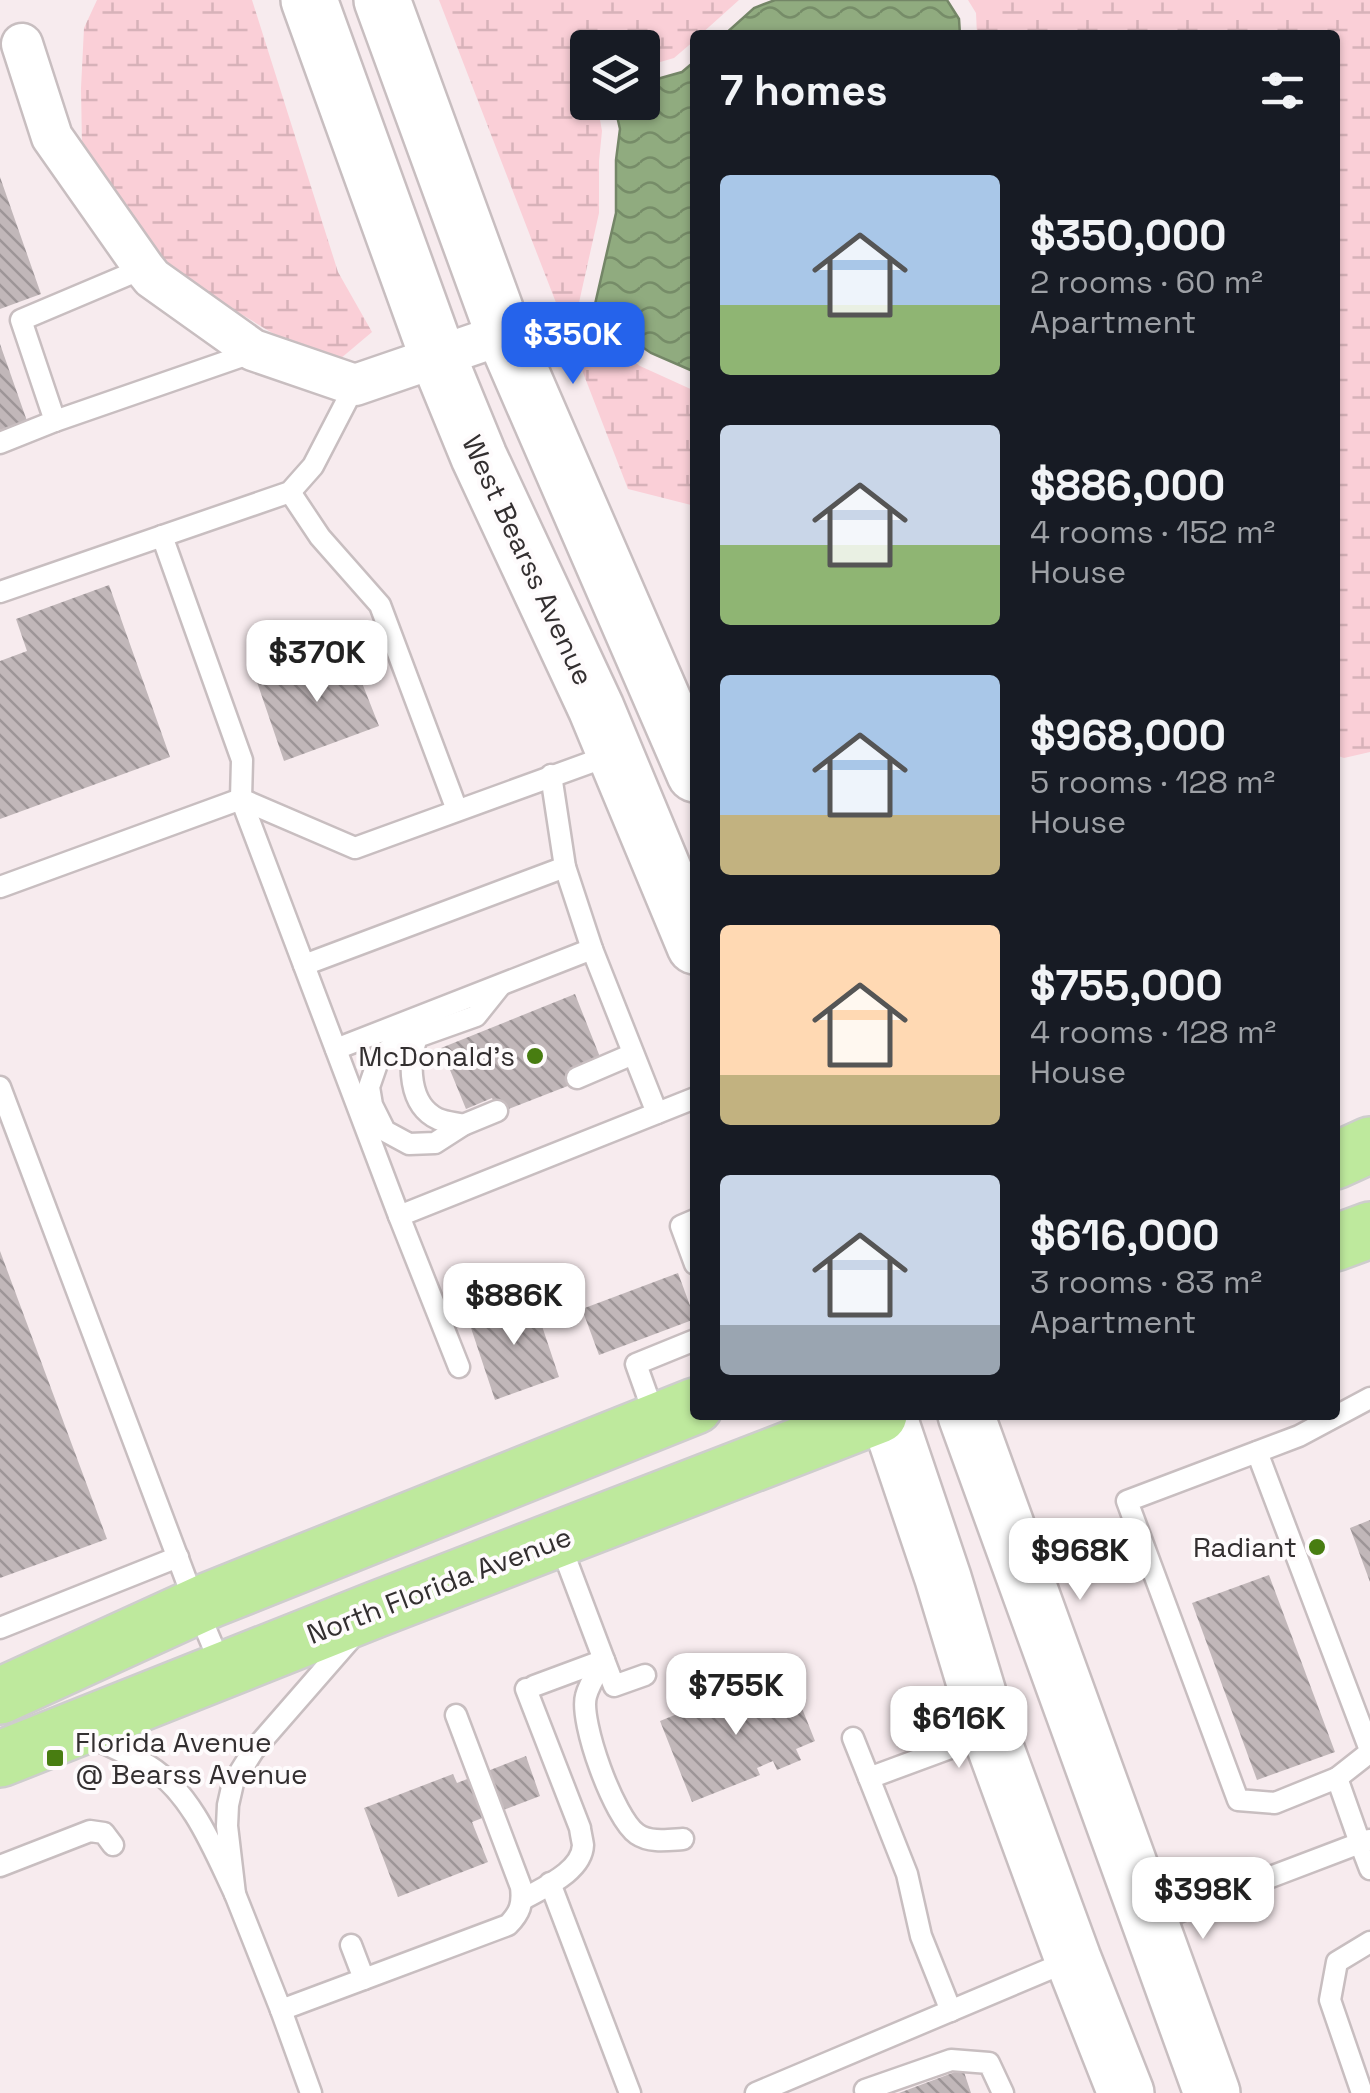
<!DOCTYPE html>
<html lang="en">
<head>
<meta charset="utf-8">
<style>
  :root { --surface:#171b24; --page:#20242c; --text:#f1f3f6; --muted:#9ea1a6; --accent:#2563eb }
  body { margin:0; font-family:"Space Grotesk",sans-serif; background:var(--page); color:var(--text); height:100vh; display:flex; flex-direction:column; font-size:38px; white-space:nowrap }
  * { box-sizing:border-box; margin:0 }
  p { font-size:32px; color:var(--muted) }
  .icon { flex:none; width:55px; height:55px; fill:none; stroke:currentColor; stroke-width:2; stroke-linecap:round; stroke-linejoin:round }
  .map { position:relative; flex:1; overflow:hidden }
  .side { position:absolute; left:690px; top:30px; width:650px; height:1390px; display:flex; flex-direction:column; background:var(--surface); border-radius:10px; box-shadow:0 2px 8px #0004 }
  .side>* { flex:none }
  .controls { position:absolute; left:570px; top:30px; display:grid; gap:20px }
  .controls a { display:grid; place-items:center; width:90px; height:90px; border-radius:10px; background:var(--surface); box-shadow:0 2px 8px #0004; font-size:50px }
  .price { position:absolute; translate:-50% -85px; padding:0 22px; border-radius:20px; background:#fff; color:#222; font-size:32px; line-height:65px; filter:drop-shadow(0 2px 5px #0008) }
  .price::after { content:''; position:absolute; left:50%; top:60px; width:30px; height:22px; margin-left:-15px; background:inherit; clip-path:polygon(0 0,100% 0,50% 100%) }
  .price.selected { background:var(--accent); color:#fff }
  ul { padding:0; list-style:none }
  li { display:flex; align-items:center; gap:30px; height:250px; padding:0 30px }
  li span { display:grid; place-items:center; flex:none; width:280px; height:200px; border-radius:10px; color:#555 }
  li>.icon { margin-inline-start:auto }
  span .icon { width:120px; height:120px; fill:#fffc; stroke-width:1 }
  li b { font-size:42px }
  h2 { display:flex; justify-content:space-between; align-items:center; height:120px; padding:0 30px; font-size:42px }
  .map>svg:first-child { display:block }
  .wetland { fill:url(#wetland-marsh) }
  .water { fill:url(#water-waves); stroke:#748667; stroke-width:2.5 }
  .building { fill:url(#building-back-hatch) }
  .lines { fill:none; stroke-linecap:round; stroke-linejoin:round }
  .service-casing { stroke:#c8bec0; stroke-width:25 }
  .minor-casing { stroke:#c8bec0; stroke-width:45 }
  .secondary-casing { stroke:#c8bec0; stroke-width:60 }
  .primary-casing { stroke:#cecdcd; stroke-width:60 }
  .service { stroke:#fff; stroke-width:20 }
  .minor { stroke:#fff; stroke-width:40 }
  .secondary { stroke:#fff; stroke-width:55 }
  .primary { stroke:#bee99d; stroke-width:55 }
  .poi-dot { fill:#487d11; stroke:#fefbfc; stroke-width:4 }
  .labels { text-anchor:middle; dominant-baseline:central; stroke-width:8; stroke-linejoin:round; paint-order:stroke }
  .street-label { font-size:28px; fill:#332f30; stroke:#fefbfc }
  .poi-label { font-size:28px; fill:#332f30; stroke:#fefbfc; text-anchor:end }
</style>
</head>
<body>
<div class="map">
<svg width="1370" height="2093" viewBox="0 0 1370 2093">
  <defs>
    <pattern id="wetland-marsh" width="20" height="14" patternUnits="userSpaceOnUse" patternTransform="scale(2.5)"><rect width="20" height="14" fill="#facfd7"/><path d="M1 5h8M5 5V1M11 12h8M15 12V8" fill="none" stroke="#d7b2b9"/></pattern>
    <pattern id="water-waves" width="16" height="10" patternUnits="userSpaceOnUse" patternTransform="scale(2.5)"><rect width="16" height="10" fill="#90ab7f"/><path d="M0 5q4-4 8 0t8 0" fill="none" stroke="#768c68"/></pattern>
    <pattern id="building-back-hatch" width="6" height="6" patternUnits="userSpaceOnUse" patternTransform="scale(2.5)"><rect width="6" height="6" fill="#c1b7b9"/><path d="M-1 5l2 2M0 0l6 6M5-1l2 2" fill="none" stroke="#9d9597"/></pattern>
  </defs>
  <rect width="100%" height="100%" fill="#f7ebee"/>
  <g class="wetland">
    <path d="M97,0h155l86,272 34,60 -32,27 -56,-19 -68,-41 -49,-35 -85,-119 -1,-57 3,-60z"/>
    <path d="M439,0h300l-39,35h-5v5l-21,18 -31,9 -1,-19h-54v54l9,1 5,28 -3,30v52l-23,103 6,9 58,41 55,25v115l-67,-17z"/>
    <path d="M968,0h402v752l-26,6 -9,-3v-720h-358l-1,-22z"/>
  </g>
  <g class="water">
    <path d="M775,0h172l12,19 1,16h-236l30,-27z"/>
    <path d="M695,61v311l-44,-19 -58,-40 23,-100v-53l4,-31 -6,-26 28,-1 1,-19 39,-11z"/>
  </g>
  <g class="building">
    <path d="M0,177l41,117 -41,15z"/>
    <path d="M0,344l27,77 -27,9z"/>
    <path d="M109,585l61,172 -170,62v-158l27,-10 -11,-32z"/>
    <path d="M339,652l4,10 10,-2 26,66 -95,35 -27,-79z"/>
    <path d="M575,994l25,63 -27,11 5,14 -80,31 -6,-15 -26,11 -25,-61z"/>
    <path d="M0,1251l107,288 -107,39z"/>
    <path d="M678,1273l17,46 -96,36 -17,-46z"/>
    <path d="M532,1296l27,81 -64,23 -27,-81z"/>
    <path d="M1370,1520v62l-20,-54z"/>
    <path d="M1269,1575l66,177 -78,28 -65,-177z"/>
    <path d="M792,1683l23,58 -19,8 5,11 -24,10 -4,-9 -16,7 3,7 -68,27 -32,-81 86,-35 6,14z"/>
    <path d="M526,1756l14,40 -68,26 16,40 -90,35 -34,-89 89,-34 4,9z"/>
    <path d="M963,2069l8,24h-72z"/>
  </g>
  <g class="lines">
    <g class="service-casing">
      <g id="service">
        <path d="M55,421l202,-70"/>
        <path d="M0,443l55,-22 -34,-101 123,-52"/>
        <path d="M290,492l30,45 60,68 77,205"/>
        <path d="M162,536l80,224 -1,39 158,417 296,-118"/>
        <path d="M0,592l290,-100 23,-26 42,-81"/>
        <path d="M551,775l14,92 27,82 65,164"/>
        <path d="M0,887l241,-88 114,49 256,-93"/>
        <path d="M304,965l261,-98"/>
        <path d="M417,1037l-25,9 -13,12 -10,29 3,18 13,26 24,13 26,-1 28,-18 34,-14"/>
        <path d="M336,1049l256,-100"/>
        <path d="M577,1078l56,-24"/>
        <path d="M0,1087l196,519 26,62"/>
        <path d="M463,1125c-8,-2 -18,-3 -25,-6 -30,-14 -30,-56 -21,-82l59,-21 24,-30"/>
        <path d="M399,1216l60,151"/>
        <path d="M695,1220l-14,6 14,38"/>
        <path d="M656,1420l-20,-56 59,-24"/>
        <path d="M1257,1452l113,298"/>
        <path d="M559,1541l45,119c-6,11 -15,24 -18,36 -7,25 28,122 51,138 13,9 31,6 46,5"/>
        <path d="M0,1628l178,-71"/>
        <path d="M534,1686l70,-26 10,26 31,-11"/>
        <path d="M86,1735c21,10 43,19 63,31 43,27 65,84 86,128l-8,-68 1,-21 5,-22 20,-32 102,-117"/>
        <path d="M853,1738l16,40 119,-44"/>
        <path d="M869,1778l38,96 14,62 30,75"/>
        <path d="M1337,1778l33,-26"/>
        <path d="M1369,1840l-9,3 10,26"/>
        <path d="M0,1866l90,-35 14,2 9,12"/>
        <path d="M550,1883l80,210"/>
        <path d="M235,1894l46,116 83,-31 -13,-34"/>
        <path d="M522,1900c20,-12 60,-28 61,-55 0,-1 -3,-15 -3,-17l-54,-139"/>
        <path d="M1152,1922l208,-79 -23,-65 -62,25 -37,-3 -111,-299 172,-65 71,-38"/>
        <path d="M364,1979l144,-54c12,-12 15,-21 13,-38l-65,-172"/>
        <path d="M281,2010l30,83"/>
        <path d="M865,2090l86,-30 38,3 14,30"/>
        <path d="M756,2093l315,-133"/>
        <path d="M1362,2093l-32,-93 7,-38 33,-20"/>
      </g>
    </g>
    <g class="minor-casing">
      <path id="minor" d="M22,44l30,93 92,131 8,10 101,72 102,35 149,-51"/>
    </g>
    <g class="secondary-casing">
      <g id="secondary">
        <path d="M309,0l129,357 41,100 117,251 99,238"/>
        <path d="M382,0l122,334 191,440"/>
        <path d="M888,1415l55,163 47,155 83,226 53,134"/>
        <path d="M966,1415l246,678"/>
      </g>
    </g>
    <g class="primary-casing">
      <g id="primary">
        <path d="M1335,1161l35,-16"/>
        <path d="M1335,1243l35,-13"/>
        <path d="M0,1696l210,-96 485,-194"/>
        <path d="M0,1759l377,-150 502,-194"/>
      </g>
    </g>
    <use href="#service" class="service"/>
    <use href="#minor" class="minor"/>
    <use href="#secondary" class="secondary"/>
    <use href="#primary" class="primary"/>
  </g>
  <g class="poi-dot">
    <circle cx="535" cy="1056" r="10"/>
    <circle cx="1317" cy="1547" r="10"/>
    <rect x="45" y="1748" width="20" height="20" rx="5"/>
  </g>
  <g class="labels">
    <g class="street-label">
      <text transform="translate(528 560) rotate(65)">West Bearss Avenue</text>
      <text transform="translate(439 1585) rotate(-21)">North Florida Avenue</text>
    </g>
    <g class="poi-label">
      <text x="515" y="1056">McDonald's</text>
      <text x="1297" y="1547">Radiant</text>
      <text x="75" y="1742" text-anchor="start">Florida Avenue<tspan x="75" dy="32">@ Bearss Avenue</tspan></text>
    </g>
  </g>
</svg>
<div class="controls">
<a><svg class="icon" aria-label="layers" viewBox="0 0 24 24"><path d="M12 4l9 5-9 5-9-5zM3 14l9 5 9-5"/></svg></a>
</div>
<b class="price selected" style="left:573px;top:387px">$350K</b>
<b class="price" style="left:317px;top:705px">$370K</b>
<b class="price" style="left:514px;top:1348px">$886K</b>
<b class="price" style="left:1080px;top:1603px">$968K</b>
<b class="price" style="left:736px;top:1738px">$755K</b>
<b class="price" style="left:959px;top:1771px">$616K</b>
<b class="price" style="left:1203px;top:1942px">$398K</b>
<section class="side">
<h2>7 homes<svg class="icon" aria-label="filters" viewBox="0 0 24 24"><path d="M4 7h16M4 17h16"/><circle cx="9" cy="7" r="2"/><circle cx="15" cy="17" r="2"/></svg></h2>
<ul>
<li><span style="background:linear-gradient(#a9c7e8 65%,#8fb573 0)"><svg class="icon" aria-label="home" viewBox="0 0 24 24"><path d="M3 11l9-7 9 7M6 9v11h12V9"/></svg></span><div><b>$350,000</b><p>2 rooms · 60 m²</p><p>Apartment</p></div></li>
<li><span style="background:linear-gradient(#c9d6e8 60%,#8fb573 0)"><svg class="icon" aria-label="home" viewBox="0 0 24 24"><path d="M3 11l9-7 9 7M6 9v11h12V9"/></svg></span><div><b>$886,000</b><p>4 rooms · 152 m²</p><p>House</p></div></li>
<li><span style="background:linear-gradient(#a9c7e8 70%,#c2b280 0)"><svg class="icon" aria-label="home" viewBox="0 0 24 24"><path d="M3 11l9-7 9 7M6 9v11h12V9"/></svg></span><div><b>$968,000</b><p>5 rooms · 128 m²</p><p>House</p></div></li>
<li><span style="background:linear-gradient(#ffd9b3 75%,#c2b280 0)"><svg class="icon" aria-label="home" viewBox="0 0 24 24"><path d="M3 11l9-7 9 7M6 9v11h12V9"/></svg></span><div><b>$755,000</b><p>4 rooms · 128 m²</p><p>House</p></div></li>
<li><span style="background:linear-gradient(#c9d6e8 75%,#9aa5b1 0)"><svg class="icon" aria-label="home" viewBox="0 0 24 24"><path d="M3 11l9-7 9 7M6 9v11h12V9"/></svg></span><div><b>$616,000</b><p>3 rooms · 83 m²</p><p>Apartment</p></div></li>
</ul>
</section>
</div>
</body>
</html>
